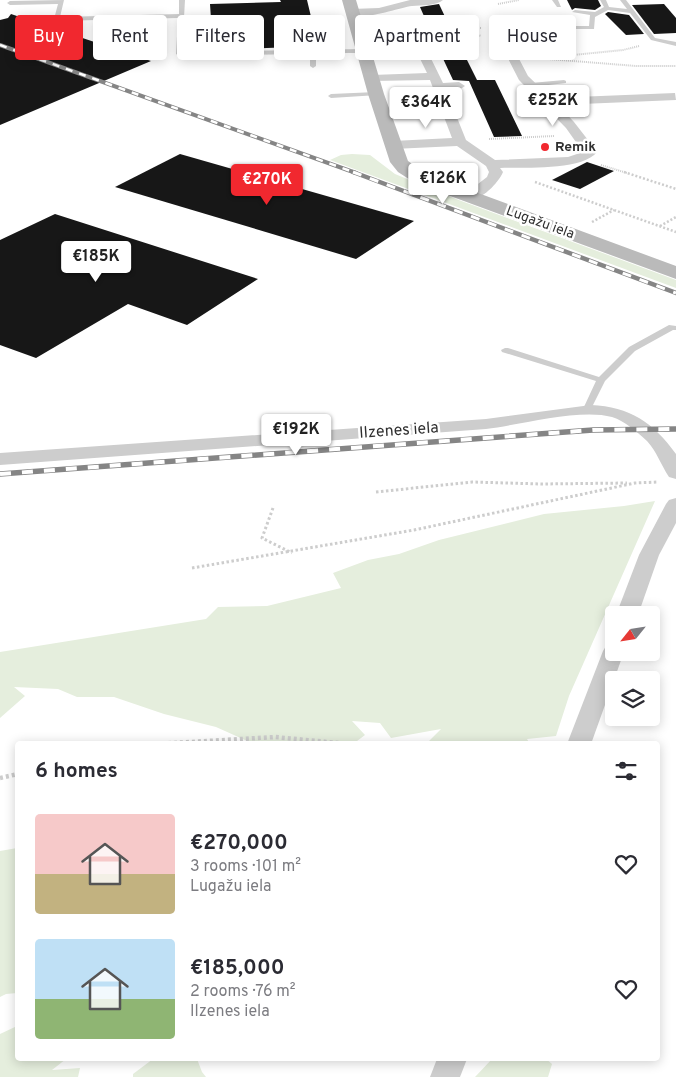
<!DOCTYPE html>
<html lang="en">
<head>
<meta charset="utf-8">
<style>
  :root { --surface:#fff; --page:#f2f2f3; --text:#2b2b33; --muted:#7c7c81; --accent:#f1282f }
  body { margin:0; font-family:Overpass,sans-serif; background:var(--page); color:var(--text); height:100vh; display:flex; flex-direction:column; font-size:19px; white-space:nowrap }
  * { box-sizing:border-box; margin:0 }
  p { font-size:16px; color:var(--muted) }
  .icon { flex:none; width:28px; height:28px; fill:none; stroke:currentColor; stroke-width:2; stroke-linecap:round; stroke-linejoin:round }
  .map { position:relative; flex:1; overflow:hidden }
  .details { position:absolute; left:15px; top:741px; width:645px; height:320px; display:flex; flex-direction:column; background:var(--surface); border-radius:5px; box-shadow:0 2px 12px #0003 }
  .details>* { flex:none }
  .hud { position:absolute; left:15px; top:15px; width:646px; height:45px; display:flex; gap:10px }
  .needle { width:32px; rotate:240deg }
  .buttons { position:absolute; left:605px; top:606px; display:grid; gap:10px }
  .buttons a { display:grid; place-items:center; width:55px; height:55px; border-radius:5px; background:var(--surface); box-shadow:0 2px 12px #0003; font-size:25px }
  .price { position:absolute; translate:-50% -42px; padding:0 11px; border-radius:5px; background:#fff; color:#222; font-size:16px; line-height:32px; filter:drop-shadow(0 1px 2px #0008) }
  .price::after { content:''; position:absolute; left:50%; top:30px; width:15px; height:11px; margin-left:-8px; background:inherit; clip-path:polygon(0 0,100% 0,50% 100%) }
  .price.selected { background:var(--accent); color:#fff }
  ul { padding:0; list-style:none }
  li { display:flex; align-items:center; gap:15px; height:125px; padding:0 20px }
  li span { display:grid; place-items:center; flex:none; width:140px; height:100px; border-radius:5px; color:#555 }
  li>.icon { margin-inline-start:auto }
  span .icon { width:60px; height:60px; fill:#fffc; stroke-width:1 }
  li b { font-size:21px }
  h2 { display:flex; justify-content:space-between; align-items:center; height:60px; padding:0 20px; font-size:21px }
  .chip { padding:0 18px; border-radius:5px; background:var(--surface); box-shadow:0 2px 12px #0003; font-size:18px; line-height:45px }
  .chip.selected { background:var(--accent); color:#fff }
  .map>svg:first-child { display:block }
  .green { fill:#e5eedd }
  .building { fill:#171717 }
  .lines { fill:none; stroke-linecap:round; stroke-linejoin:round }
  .path-far3 { stroke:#cdcdcd; stroke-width:2; stroke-dasharray:1 1; stroke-linecap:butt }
  .path-far2 { stroke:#cdcdcd; stroke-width:2.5; stroke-dasharray:2 2; stroke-linecap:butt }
  .path-far1 { stroke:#cdcdcd; stroke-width:3; stroke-dasharray:2.5 2.5; stroke-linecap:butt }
  .path { stroke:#cdcdcd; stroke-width:4.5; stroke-dasharray:3 3; stroke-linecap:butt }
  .lane { fill:#cdcdcd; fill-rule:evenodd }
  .street { fill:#cdcdcd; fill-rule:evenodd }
  .secondary { fill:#bababa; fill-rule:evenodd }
  .rail-far2-casing { stroke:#858585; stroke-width:4 }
  .rail-far1-casing { stroke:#858585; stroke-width:4.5 }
  .rail-casing { stroke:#858585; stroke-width:5.5 }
  .rail-far2 { stroke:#fff; stroke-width:2.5; stroke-dasharray:7; stroke-linecap:butt }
  .rail-far1 { stroke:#fff; stroke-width:3; stroke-dasharray:9; stroke-linecap:butt }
  .rail { stroke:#fff; stroke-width:4; stroke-dasharray:11; stroke-linecap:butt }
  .poi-dot { fill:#f1282f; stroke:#fff; stroke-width:2 }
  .labels { text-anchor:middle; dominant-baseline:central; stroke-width:5; stroke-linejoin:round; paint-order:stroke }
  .far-poi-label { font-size:14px; font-weight:bold; fill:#303030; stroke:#fff; text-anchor:start }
  .far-street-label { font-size:14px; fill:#303030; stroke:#fff }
  .street-label { font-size:16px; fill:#303030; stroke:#fff }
</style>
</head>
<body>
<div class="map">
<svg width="676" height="1077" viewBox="0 0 676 1077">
  <rect width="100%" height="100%" fill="#fff"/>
  <g class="green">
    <path d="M352,154l18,1 25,19 61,25 220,81v8l-346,-128 11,-5z"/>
    <path d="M655,501l-86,195 -13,40 -29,3 3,5h-104l15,-15 -50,9 -11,-15 -28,-2 13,14 -12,9h-99l-38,-17 -52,-13 -50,-17h-37l-19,-8 -44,-2 11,9 -25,22v-66l206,-33 12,-12 49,-1 74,-18 -8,-15 35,-13 31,-6 40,-14 105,-26 80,-8z"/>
    <path d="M17,848v145l-11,1 -6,3v-146z"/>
    <path d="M17,1026l1,33h48l-14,11 28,-2 -2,9h-78v-43z"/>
    <path d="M153,1059h44l5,13 4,5h-73v-3z"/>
    <path d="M492,1059h54l6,5 -4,13h-73z"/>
  </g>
  <g class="building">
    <path d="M280,0h27l11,46 -105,4 -3,-46 71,-2z"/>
    <path d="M567,0h31l3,6 -6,4 -20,-2 -3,2z"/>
    <path d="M439,4l9,19h-21l-7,-16z"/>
    <path d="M664,4l12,14v15l-22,1 -22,-29z"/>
    <path d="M608,12l21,3 15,19 -18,1 -21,-21z"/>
    <path d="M11,14l140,47 -151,64v-105l8,-2z"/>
    <path d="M453,32l24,48h18l27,56 -28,1 -25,-56 -16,-1 -22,-47z"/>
    <path d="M180,154l234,67 -58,38 -241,-72z"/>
    <path d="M587,162l27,9 -34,18 -28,-9z"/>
    <path d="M55,214l203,65 -71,46 -59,-21 -92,54 -36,-13v-105z"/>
  </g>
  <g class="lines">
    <g class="path-far3">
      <path d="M498,4l21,-4"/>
      <path d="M468,28h14"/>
      <path d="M468,32l13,4"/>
      <path d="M533,59l90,-9 16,-4"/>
      <path d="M548,59l88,7h40"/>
      <path d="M489,139l65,-3"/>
      <path d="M601,165l26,8"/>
    </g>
    <g class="path-far2">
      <path d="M624,172l52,17"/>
      <path d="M535,182l141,50"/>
      <path d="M592,222l22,-12"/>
      <path d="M660,226l16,-9"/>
    </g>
    <g class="path-far1">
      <path d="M376,492l96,-10 69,2 86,-1"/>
      <path d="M273,508l-11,30 30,15"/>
      <path d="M192,568l222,-38 221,-47 23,-1"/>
    </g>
    <g class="path">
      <path d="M156,744l119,-7 74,7"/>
      <path d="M0,778l18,-4"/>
    </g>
    <g class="lane">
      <path d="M64,0l-4,17 119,-3v-14h6l-3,52 181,-3 3,2 -3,2h-47v13l-3,2 -3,-2v-12l-131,2 -3,-2 2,-36 -121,3 -3,-2 4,-15 -48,1 -3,-2 3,-2z"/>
      <path d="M552,0h6l3,7h-4z"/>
      <path d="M600,0h6l3,7 18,2 -7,-9h6l29,38 21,4v4l-25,-6 -21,-27 -22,-3 -13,7 -1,12h-27l-1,-1 3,-2h20l1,-11 -18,-3 3,-2 20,2 9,-5z"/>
      <path d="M564,80l2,1v2l-35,4 -3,-2 3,-2z"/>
      <path d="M376,92l3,2 -1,1 -47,3 -3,-2 3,-2z"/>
      <path d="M669,325l7,1v4h-3l-38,21 -30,30 -14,28 -4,3 -4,-3 13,-28 -94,-29 -1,-2 4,-2h3l91,29 30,-30z"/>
    </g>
    <g class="street">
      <path d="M410,0h33c-7,6 -21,5 -31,6 -15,2 -53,17 -65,6l5,-3 27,-1z"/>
      <path d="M453,25l4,1 1,2 -1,2 -39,2 25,51 16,-1 6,4 -6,4h-13l20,50 29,20 73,-3 15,-5 -17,-24 -47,-48 -26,-51 1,-2h69l1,2 -5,3h-54l23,44 23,22 124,-5 1,7 -118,5 16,17 21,27 2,3c-15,19 -73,15 -97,16l3,4c-5,12 -24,31 -38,28l-2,-3 2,-3 22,-17 2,-5 -3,-6 -29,-20 -64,3 -6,-4 6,-4 59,-3 -22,-58 -58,1 -6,-3 6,-3 55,-2 -20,-41h-50l-5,-3 5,-3z"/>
      <path d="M591,405c39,2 62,17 85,49v25l-7,-2c-8,-12 -12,-25 -22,-36 -10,-9 -22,-20 -35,-24 -32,-9 -92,8 -126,12l-486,36v-12l486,-34z"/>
      <path d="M676,498v25l-17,32 -21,60h-22l23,-60 27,-51 3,-4z"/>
      <path d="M614,644v8h10l-33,92h-24l36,-93 3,-5z"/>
      <path d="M437,1059h30l-7,18h-30z"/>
    </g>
    <path class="secondary" d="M342,0h14l28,94 24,67 21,14 247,91v13l-261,-96 -17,-11 -8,-10 -22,-68z"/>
    <g class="rail-far2-casing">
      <path id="rail-far2" d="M0,45l356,128"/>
    </g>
    <g class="rail-far1-casing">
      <path id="rail-far1" d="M353,172l323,121"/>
    </g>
    <g class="rail-casing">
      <path id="rail" d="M0,474l593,-44 83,-1"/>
    </g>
    <use href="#rail-far2" class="rail-far2"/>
    <use href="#rail-far1" class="rail-far1"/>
    <use href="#rail" class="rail"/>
  </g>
  <circle class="poi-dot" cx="545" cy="147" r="5"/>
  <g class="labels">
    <g class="far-poi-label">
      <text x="555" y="147">Remik</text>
    </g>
    <g class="far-street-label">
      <text transform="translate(540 223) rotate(20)">Lugažu iela</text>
    </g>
    <g class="street-label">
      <text transform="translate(399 431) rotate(-4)">Ilzenes iela</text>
    </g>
  </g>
</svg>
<div class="buttons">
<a><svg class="needle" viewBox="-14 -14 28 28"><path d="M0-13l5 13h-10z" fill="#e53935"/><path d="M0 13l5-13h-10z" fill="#7c7c81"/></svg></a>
<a><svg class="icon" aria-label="layers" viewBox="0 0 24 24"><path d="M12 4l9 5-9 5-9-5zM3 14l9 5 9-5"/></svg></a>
</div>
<b class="price" style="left:553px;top:127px">€252K</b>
<b class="price" style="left:426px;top:129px">€364K</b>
<b class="price" style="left:443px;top:205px">€126K</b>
<b class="price selected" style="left:267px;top:206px">€270K</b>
<b class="price" style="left:96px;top:283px">€185K</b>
<b class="price" style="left:296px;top:456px">€192K</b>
<div class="hud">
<a class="chip selected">Buy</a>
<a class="chip">Rent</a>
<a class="chip">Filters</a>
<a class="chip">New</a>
<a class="chip">Apartment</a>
<a class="chip">House</a>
</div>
<section class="details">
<h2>6 homes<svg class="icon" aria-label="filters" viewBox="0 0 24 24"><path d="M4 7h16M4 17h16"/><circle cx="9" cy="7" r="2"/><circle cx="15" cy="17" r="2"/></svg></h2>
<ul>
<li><span style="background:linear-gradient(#f6c9c9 60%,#c2b280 0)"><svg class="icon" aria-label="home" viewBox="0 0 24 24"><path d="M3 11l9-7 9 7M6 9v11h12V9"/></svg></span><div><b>€270,000</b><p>3 rooms · 101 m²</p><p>Lugažu iela</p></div><svg class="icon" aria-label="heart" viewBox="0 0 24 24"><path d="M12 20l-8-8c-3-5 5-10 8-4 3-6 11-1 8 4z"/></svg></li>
<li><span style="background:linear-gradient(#bfe0f5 60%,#8fb573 0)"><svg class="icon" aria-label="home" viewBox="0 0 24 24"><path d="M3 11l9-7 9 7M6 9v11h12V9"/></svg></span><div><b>€185,000</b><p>2 rooms · 76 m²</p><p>Ilzenes iela</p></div><svg class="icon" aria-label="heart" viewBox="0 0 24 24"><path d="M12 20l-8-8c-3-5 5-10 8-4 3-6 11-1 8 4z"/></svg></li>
</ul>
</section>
</div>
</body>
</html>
